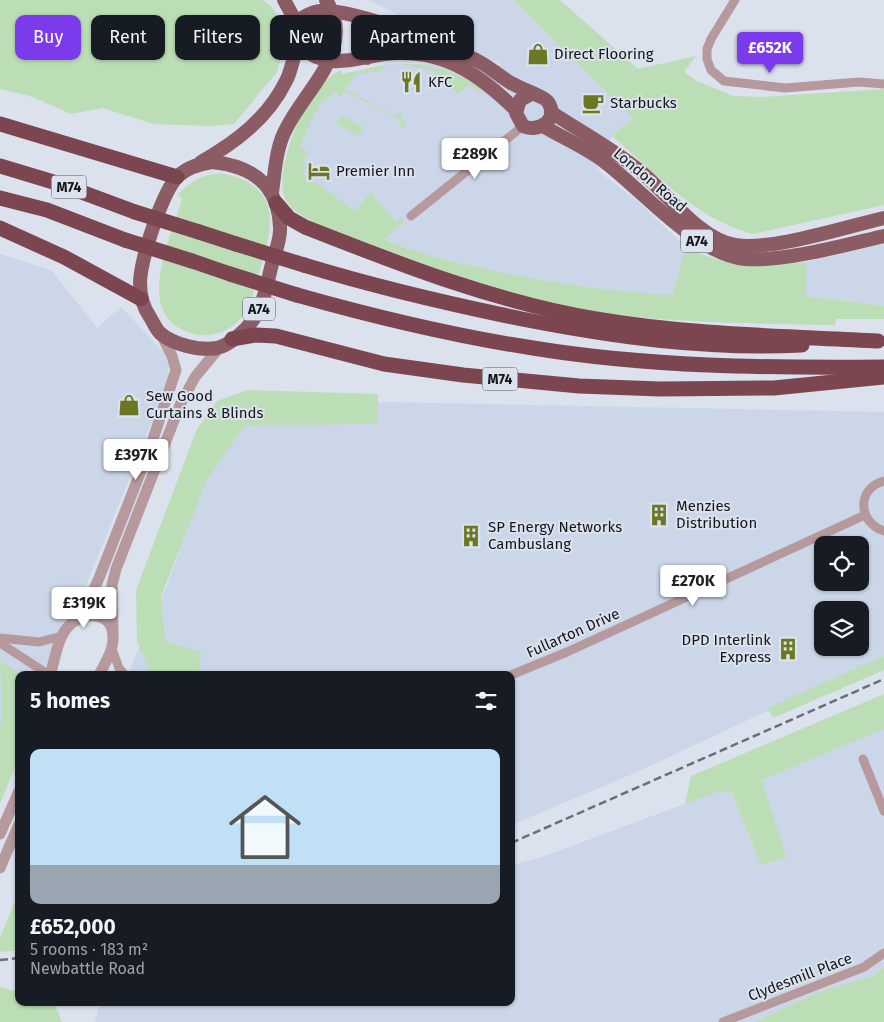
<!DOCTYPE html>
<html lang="en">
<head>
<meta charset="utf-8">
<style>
  :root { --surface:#171b24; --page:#20242c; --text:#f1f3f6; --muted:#9ea1a6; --line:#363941; --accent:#7c3aed }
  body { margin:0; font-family:"Fira Sans",sans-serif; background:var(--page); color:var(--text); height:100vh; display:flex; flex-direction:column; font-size:19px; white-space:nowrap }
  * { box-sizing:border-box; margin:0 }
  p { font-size:16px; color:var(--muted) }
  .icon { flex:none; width:28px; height:28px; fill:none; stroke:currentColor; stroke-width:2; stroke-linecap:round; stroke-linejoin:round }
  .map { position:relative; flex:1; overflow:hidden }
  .panel { position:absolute; left:15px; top:671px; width:500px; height:335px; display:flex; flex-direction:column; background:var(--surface); border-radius:10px; box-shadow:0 1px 4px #0004 }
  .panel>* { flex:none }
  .guide { position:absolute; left:15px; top:15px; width:500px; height:45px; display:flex; gap:10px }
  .controls { position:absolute; left:814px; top:536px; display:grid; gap:10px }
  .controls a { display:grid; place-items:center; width:55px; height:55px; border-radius:10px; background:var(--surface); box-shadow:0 1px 4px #0004; font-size:25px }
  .price { position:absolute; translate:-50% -42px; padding:0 11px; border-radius:5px; background:#fff; color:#222; font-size:16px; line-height:32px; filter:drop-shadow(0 1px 2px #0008) }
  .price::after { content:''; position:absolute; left:50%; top:30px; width:15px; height:11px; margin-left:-8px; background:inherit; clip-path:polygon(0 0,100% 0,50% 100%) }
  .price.on { background:var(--accent); color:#fff }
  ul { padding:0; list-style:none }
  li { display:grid; align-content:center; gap:10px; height:265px; padding:0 15px }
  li+li { border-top:1px solid var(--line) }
  li span { display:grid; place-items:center; height:155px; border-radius:10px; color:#555 }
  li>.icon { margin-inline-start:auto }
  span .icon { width:90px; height:90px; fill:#fffc; stroke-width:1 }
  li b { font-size:21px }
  h2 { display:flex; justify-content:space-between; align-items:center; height:60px; padding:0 15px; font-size:21px }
  .pill { padding:0 18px; border-radius:10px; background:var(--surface); box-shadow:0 1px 4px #0004; font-size:18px; line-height:45px }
  .pill.on { background:var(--accent); color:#fff }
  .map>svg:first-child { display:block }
  .built { fill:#cbd7e8; fill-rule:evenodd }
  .green { fill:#bcdeb6 }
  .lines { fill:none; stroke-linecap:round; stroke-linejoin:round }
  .minor { stroke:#b5999d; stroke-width:9 }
  .tertiary { stroke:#b5999d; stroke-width:11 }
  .primary { stroke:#8c5c65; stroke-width:14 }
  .motorway { stroke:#7c4651; stroke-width:15 }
  .rail { stroke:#6a6e75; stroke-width:2.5; stroke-dasharray:8 4; stroke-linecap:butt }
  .motorway-bridge { stroke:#7c4651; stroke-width:15 }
  .labels { text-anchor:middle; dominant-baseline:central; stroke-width:4; stroke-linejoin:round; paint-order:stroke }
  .shield { fill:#dbe2ed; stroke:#50545a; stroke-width:1 }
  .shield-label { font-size:14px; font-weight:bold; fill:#15171b }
  .poi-label { font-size:15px; fill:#15171b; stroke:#dbe2ed; text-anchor:start }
  .street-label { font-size:15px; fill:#15171b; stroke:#dbe2ed }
</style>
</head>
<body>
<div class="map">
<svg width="884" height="1022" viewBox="0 0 884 1022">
  <rect width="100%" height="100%" fill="#dbe2ed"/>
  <g class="built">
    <path d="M368,0h145l120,118 -21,18 -16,33 42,33 48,45 -14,48 -62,-3 -64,-9 -129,-30 -82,-36 -43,-42 14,-57 36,-44 46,-10 114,1z"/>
    <path d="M884,244v62l-78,-10v-34z"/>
    <path d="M0,254l51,16 46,58 24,-21 48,51 -1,24 -118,293h-31l-19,125z"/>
    <path d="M388,402l496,10v244l-249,117 -124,52v-150h-384l39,-87 56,-156 36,-29zM822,545h38v37h-38zM822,610h38v38h-38z"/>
    <path d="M884,729v238l-11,9 -52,15 -66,31h-660l5,-20h411v-137l31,-8 177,-66 13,2 29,72 24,-8 -23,-77z"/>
  </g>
  <g class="green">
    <path d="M0,0h263l7,5 12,17 1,28 -6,22 -43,52 -22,2 -59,-2 -50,-16 -32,6 -41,-18 -30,-7z"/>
    <path d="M513,0h47l78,69 58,-13 -12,16 13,9 36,15 29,1 122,-8v116l-131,29c-56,-14 -98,-61 -141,-98l21,-18z"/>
    <path d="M402,64c28,0 66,9 84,31l-17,-10 -12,9 -12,-13 -7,-2 -3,-7z"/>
    <path d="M384,65l-3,6 -25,3 -10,15 49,27 5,-4 6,12 -1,4 -6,-1 3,-6 -57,-30 -5,6 -5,-6 -18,16 3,6 -5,-2 -15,36 9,6 -7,10 4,4 -4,6 53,38 16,-19 25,30 4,-4 4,4 -20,17c34,15 62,21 98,29 64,15 124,23 190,27l14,-48c44,22 72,20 120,15v34l78,10v13h-48l-1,6c-94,-2 -192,-1 -285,-22 -61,-14 -121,-37 -180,-59 -21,-8 -70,-22 -83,-42 -9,-15 -3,-37 1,-52 7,-26 27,-68 53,-80l1,4z"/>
    <path d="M342,116l21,11 -4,9 -19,-10 -4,-4z"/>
    <path d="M220,173c65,12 53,55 38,102 -4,15 -7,34 -19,45 -11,12 -29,18 -45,14 -63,-16 -24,-95 -12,-135l-4,-5c13,-13 24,-19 42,-21z"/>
    <path d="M247,390l131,4v30l-133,1 -38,55 -46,116 4,45 36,11 -2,23h-48l-14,-34 -1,-51 61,-161 20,-28z"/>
    <path d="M884,656v14l-111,48 -6,-10z"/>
    <path d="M0,661l22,14h-3v82l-19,47v-77c4,-11 0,-50 0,-66z"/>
    <path d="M884,694v35l-122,51 24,77 -25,8 -29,-72 -13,-2 -34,13 6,-28z"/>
    <path d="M19,892v58l-19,2v-14z"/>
    <path d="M884,967v55h-129l66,-31 52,-15z"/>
    <path d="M0,987l19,5v10l35,1 8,19h-62z"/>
  </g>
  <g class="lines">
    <g class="minor">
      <path d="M735,0l-24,39 -4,10v10l4,11 13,11 61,7 74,-6 25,2"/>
      <path d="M411,216l112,-90"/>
      <path d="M884,481c-28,7 -26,42 0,50"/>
      <path d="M0,638l39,4 23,-6"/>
      <path d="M0,643l49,32"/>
      <path d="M112,649l7,19 6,7"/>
      <path d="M511,675l56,-23 298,-137"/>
      <path d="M863,759l21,52"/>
      <path d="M723,1022l141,-55 20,-14"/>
    </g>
    <g class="tertiary">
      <path d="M75,618l15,-20 9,-20 51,-130 26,-78 -4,-14 -11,-22"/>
      <path d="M113,634l-1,-49 4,-16 64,-164 15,-28 24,-29"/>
      <path d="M50,675c5,-15 7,-35 17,-47 13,-17 45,-18 46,8 1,14 -8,27 -14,39"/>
      <path d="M0,834l19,-43"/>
      <path d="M0,868l19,-44"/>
    </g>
    <g class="primary">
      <path d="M284,0l12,22 2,23c35,31 62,8 101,8 50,-1 83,24 117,57"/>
      <path d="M296,22c8,-5 15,-10 24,-11 31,-3 127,34 156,49 13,6 23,16 35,23 8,5 34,14 37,19 12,18 -10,31 -25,24l-7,-13 4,-13 11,-6"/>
      <path d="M367,58l9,-26 -2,-10"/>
      <path d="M551,112c30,20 61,36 89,59 27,22 59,68 95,74 37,6 110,-18 149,-27"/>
      <path d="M543,126c20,12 44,22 63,37 39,30 90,91 139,96 39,3 100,-14 139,-23"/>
      <path d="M201,162c35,-20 67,-44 85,-81 6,-11 7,-25 12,-36"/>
      <path d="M212,162c40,4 66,22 68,65 1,12 -5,25 -8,37 -5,19 -8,40 -19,56 -8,11 -23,25 -36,28 -16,3 -44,-3 -57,-15 -4,-4 -7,-11 -10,-16 -8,-11 -10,-22 -10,-35 1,-23 22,-90 38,-106 10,-9 21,-12 34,-14z"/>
      <path d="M272,192c3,-20 4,-45 14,-63 21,-42 71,-80 40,-129"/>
    </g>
    <g class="motorway">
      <path d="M0,124l177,53"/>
      <path d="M0,166l60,18 75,28"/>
      <path d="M0,198l47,12 78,30"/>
      <path d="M276,203l13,15 16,9c94,37 190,75 291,92 93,16 188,17 282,22"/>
      <path d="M0,228l64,29 77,42"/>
      <path d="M199,232l37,12"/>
      <path d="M192,261l38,13"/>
      <path d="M304,265c72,22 145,39 218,54 92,18 185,31 280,26"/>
      <path d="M297,295c78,22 157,41 236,53 116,19 234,20 351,19"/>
      <path d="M232,339l24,-4 20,1 108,28 79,11 116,11 81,3 114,-1 110,-11"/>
    </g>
    <g class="rail">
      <path d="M511,843l373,-164"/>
      <path d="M0,960l19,-2"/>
    </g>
    <g class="motorway-bridge">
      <path d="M135,212l64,20"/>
      <path d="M125,240l67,21"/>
      <path d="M236,244l68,21"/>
      <path d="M230,274l67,21"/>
    </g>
  </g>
  <defs>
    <g id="shop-bare" transform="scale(1.725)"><path d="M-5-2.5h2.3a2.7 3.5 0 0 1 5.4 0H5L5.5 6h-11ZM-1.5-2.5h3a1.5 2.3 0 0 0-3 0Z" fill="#6c7723" stroke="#dbe2ed" stroke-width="2.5" paint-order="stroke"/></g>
    <g id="restaurant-bare" transform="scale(1.725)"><path d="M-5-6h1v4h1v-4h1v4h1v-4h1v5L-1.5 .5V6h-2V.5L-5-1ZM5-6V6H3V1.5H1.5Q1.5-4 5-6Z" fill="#6c7723" stroke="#dbe2ed" stroke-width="2.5" paint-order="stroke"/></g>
    <g id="cafe-bare" transform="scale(1.725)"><path d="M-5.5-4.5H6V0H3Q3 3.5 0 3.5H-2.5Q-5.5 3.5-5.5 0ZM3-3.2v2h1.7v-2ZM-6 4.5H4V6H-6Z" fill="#6c7723" stroke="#dbe2ed" stroke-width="2.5" paint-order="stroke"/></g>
    <g id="hotel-bare" transform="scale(1.725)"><path d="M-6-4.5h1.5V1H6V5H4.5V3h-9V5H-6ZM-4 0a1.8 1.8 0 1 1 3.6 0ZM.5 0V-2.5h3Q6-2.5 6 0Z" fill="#6c7723" stroke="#dbe2ed" stroke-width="2.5" paint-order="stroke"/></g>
    <g id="building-bare" transform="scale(1.725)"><path d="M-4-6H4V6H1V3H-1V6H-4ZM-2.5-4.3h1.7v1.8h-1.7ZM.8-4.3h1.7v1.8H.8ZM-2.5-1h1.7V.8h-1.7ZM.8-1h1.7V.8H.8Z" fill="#6c7723" stroke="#dbe2ed" stroke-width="2.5" paint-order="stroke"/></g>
  </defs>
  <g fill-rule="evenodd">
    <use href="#shop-bare" x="538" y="54"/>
    <use href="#restaurant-bare" x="411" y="82"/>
    <use href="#cafe-bare" x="593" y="103"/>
    <use href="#hotel-bare" x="319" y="171"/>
    <use href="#shop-bare" x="129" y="405"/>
    <use href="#building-bare" x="659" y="515"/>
    <use href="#building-bare" x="471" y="536"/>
    <use href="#building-bare" x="788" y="649"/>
  </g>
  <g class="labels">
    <g class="shield">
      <rect x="51.5" y="175.5" width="35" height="23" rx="4"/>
      <rect x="681" y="229.5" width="32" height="23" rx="4"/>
      <rect x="243" y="297.5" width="32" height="23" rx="4"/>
      <rect x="482.5" y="367.5" width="35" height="23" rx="4"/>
    </g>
    <g class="shield-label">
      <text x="69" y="187">M74</text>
      <text x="697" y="241">A74</text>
      <text x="259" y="309">A74</text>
      <text x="500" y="379">M74</text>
    </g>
    <g class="poi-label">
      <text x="554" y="54">Direct Flooring</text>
      <text x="428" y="82">KFC</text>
      <text x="610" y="103">Starbucks</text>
      <text x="336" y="171">Premier Inn</text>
      <text x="146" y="396">Sew Good<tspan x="146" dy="17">Curtains &amp; Blinds</tspan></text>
      <text x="676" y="506">Menzies<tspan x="676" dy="17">Distribution</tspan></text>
      <text x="488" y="527">SP Energy Networks<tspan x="488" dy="17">Cambuslang</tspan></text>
      <text x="771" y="640" text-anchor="end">DPD Interlink<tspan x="771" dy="17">Express</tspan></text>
    </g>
    <g class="street-label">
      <text transform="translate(650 180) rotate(40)">London Road</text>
      <text transform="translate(573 633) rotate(-24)">Fullarton Drive</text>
      <text transform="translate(800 977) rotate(-21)">Clydesmill Place</text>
    </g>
  </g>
</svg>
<div class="controls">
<a><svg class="icon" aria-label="locate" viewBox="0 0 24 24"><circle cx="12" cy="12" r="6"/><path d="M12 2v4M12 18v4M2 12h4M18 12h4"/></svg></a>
<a><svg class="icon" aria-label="layers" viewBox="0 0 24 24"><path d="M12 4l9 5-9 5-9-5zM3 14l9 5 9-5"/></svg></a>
</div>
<b class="price on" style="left:770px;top:74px">£652K</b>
<b class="price" style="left:475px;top:180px">£289K</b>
<b class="price" style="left:136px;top:481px">£397K</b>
<b class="price" style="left:693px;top:607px">£270K</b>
<b class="price" style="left:84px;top:629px">£319K</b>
<div class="guide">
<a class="pill on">Buy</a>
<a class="pill">Rent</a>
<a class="pill">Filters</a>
<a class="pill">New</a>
<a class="pill">Apartment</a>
</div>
<section class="panel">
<h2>5 homes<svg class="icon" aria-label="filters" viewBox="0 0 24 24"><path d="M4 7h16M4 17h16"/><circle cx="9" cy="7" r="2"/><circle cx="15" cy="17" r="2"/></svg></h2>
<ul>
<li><span style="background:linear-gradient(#bfe0f5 75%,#9aa5b1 0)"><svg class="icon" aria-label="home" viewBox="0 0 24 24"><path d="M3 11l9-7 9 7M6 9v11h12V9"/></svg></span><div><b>£652,000</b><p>5 rooms · 183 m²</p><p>Newbattle Road</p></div></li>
</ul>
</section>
</div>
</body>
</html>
